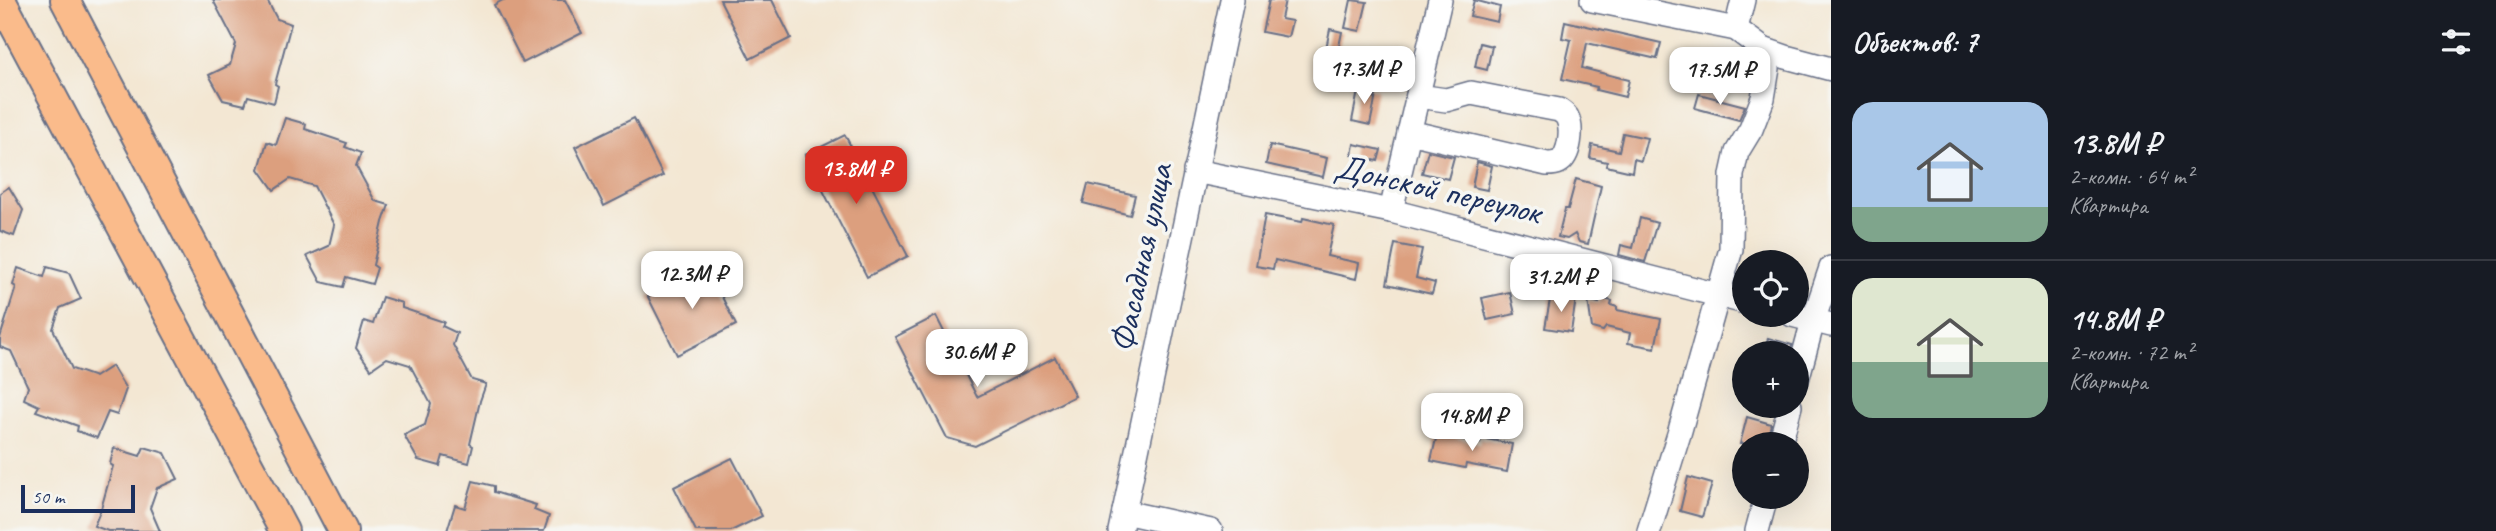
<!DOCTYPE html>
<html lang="ru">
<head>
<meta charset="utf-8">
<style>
  :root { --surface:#171b24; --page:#242831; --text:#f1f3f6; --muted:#9ea1a6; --line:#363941; --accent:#d93025 }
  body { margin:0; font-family:Caveat,sans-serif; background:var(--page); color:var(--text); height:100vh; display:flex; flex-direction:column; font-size:26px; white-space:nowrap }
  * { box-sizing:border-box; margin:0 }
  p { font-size:23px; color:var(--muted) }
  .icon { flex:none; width:38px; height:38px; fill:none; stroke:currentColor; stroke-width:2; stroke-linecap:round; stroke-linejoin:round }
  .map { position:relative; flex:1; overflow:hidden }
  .details { display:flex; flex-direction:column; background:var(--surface); width:665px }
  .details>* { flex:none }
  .buttons { position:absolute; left:1732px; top:250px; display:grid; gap:14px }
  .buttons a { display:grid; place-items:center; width:77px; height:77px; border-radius:50%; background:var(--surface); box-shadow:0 7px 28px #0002; font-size:35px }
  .scale { position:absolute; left:21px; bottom:18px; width:114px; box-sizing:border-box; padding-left:7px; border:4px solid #1b2f5e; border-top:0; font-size:19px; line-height:24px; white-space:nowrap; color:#1b2f5e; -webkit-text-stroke:5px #f6f6f2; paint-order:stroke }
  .price { position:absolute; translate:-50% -60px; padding:0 16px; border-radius:14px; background:#fff; color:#222; font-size:23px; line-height:46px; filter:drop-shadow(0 2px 4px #0008) }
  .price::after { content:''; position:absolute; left:50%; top:42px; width:21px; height:16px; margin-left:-10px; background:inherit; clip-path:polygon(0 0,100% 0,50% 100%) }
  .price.active { background:var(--accent); color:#fff }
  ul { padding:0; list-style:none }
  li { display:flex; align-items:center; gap:21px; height:175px; padding:0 21px }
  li+li { border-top:2px solid var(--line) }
  li span { display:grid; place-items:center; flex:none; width:196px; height:140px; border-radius:21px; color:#555 }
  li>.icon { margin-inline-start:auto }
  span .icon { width:84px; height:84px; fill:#fffc; stroke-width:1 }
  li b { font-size:30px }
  h2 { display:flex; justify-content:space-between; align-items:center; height:84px; padding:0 21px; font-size:30px }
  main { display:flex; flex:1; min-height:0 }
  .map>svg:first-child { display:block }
  .building { fill:#dc9f7e }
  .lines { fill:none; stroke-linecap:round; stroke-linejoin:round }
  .minor-casing { stroke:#676f87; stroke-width:26 }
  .major-casing { stroke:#676f87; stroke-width:32 }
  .minor { stroke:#fff; stroke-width:23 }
  .major { stroke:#fabb8b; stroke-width:28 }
  .labels { text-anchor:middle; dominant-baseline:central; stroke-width:7; stroke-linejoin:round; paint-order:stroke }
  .street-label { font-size:35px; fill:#1b2f5e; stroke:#f6f6f2 }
</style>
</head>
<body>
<main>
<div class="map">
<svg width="1831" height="531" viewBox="0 0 1831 531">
  <rect width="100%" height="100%" fill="#f6f6f2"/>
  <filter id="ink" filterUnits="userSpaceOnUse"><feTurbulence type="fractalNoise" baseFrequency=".0143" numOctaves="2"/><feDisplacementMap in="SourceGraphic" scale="14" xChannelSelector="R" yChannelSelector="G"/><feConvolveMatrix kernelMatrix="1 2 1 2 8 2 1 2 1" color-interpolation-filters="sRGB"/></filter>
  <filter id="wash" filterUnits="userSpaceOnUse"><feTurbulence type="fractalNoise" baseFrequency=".00686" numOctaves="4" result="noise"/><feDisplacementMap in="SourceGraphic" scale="28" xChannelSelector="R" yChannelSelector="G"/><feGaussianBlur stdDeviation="1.57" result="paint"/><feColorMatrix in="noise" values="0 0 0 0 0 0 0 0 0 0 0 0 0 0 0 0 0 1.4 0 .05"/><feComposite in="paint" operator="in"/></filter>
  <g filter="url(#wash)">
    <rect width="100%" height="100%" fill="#f3e7d3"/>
    <g id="blocks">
      <g class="building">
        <path d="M213,0h54l10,19 14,5 -16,60 3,2 -4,17 -26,-7 -3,9 -22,-5 -14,-25 21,-10 6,-21z"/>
        <path d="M503,0h62l17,33 -59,30 -29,-58z"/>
        <path d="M720,0h52l19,38 -41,21z"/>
        <path d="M1269,0h16l-4,19 11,2 -4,16 -26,-5z"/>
        <path d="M1351,0l16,2 -7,29 -15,-3z"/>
        <path d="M1474,0l26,7 -3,15 -27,-6z"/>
        <path d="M1565,21l96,22 -4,16 -70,-16 -5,25 47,12 -4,17 -29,-7 1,-3 -35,-8 9,-39 -9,-2z"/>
        <path d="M1330,29l12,3 -7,34 -12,-3z"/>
        <path d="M1480,43l12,3 -5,24 -12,-3z"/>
        <path d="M1359,86l18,4 -7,35 -18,-4z"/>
        <path d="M1699,94l46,12 -6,14 -44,-12z"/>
        <path d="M285,118l21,6 -1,5 42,14 -2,4 16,6 -5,13 19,35 14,4 -6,17 -10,43 4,3 -5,16 -26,-7 -3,10 -22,-5 -14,-26 22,-10 5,-21 -20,-39 -24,-7 -16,11 -15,-21 8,-27 9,3z"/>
        <path d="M634,118l29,58 -59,30 -29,-59z"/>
        <path d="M1623,133l24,5 -6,23 -7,-2 -2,13 -26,-6 1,-4 -17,-4 2,-13 27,6z"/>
        <path d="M845,135l63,121 -41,21 -62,-122z"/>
        <path d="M1354,144l27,6 -3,11 -26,-6z"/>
        <path d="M1270,145l57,13 -4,19 -57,-13z"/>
        <path d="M1428,151l26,6 -6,22 -26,-6z"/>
        <path d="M1477,162l15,4 -5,24 -15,-3z"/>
        <path d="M1576,179l25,7 -13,58 -9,-2 -4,-8 -8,5 -9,-2 7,-28h3z"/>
        <path d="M1088,184l47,11 -5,20 -47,-12z"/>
        <path d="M9,187l14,23 -9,26 -14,-5v-38z"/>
        <path d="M1265,215l37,7 1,-4 31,7 -7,31 32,7 -3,16 -81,-19 -2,9 -17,-3z"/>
        <path d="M1640,218l17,5 -12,39 -26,-7 2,-10 12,3z"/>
        <path d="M1395,244l27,5 -6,29 19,5 -3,11 -45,-10z"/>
        <path d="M47,267l22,6 12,26 -21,9 -7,21 19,40 23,8 17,-11 14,23 -9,26 -9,-3 -11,26 -20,-7 1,-5 -42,-15 3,-5 -15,-7 4,-12 -17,-36 -11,-4v-9l16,-51 -3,-2 5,-17 26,9z"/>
        <path d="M707,267l29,58 -59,30 -29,-58z"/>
        <path d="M1510,292l5,22 -28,6 -5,-22z"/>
        <path d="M1551,294l8,2 5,4 4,-3 8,1 -5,34 -26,-4z"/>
        <path d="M382,297l20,6v5l42,14 -2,4 15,7 -4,12 19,35 14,4 -6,17 -10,43 3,2 -4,17 -26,-7 -3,10 -22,-6 -14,-25 21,-10 6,-21 -21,-39 -23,-7 -16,11 -15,-21 8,-27 9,3z"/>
        <path d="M1601,298l11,3 -1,4 6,2v3l44,9 -6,29 -27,-5 2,-10 -24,-6 -3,4 -11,-3 -4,-28 11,3z"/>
        <path d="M936,316l41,81 78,-40 20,39 -100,50 -28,-8 -52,-101z"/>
        <path d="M1768,338l24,7 -2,9h-26z"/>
        <path d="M1747,417l24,7 -5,20h-26z"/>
        <path d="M1437,434l43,9 1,-5 31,6 -5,28 -41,-8 -1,4 -34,-7z"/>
        <path d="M144,447l21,6 13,26 -21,9 -7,20 10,23h-52l-14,-5 7,-17 12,-43 -3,-2 4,-16 26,8z"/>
        <path d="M732,458l30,58 -31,15h-35l-22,-44z"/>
        <path d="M1688,477l24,7 -10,33 -22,-6z"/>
        <path d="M473,481l21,5v6l42,13 -2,5 15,6 -5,15h-97l8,-26 10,3z"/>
      </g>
    </g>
  </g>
  <g filter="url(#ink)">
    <use href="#blocks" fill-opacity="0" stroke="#676f87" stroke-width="2"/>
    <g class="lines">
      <g class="minor-casing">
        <g id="minor">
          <path d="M1592,0l144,29 27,20 23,8 45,12"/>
          <path d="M1736,29l7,-29"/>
          <path d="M1409,132l138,32c4,0 8,0 12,-2 11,-6 14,-34 8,-45 -2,-3 -5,-5 -8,-7l-88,-17 -25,7 -28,-4"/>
          <path d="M1195,171l196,40 354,91"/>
          <path d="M1391,211l49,-211"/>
          <path d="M1792,315l39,10"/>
          <path d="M1797,380l16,-59 18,-53"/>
          <path d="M1780,444l10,-38"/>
          <path d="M1124,512l87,19"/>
          <path d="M1120,531l112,-531"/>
          <path d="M1649,531l30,-97 52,-185 1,-74 5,-23 14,-23 12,-31 5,-30 -5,-19"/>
          <path d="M1757,531l9,-34"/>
        </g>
      </g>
      <g class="major-casing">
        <g id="major">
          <path d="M1,0l283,531"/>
          <path d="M65,0l278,531"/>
        </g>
      </g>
      <use href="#minor" class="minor"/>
      <use href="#major" class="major"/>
    </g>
  </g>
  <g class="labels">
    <g class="street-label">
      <text transform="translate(1438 189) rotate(13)">Донской переулок</text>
      <text transform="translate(1141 258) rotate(-78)">Фасадная улица</text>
    </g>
  </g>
</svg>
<div class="buttons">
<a><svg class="icon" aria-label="locate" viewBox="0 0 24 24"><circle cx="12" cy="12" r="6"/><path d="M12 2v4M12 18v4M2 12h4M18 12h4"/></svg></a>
<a>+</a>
<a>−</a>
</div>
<div class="scale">50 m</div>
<b class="price" style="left:1364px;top:106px">17.3M ₽</b>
<b class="price" style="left:1720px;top:107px">17.5M ₽</b>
<b class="price active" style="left:856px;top:206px">13.8M ₽</b>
<b class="price" style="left:692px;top:311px">12.3M ₽</b>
<b class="price" style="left:1561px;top:314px">31.2M ₽</b>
<b class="price" style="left:977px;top:389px">30.6M ₽</b>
<b class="price" style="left:1472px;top:453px">14.8M ₽</b>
</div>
<section class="details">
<h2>Объектов: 7<svg class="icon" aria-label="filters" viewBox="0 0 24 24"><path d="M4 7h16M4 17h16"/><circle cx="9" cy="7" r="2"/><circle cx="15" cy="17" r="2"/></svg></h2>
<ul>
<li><span style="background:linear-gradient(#a9c7e8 75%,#7fa58c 0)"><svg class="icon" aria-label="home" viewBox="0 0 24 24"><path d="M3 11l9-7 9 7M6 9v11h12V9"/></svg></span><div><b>13.8M ₽</b><p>2-комн. · 64 m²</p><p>Квартира</p></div></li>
<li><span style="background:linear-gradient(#dfe7d0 60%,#7fa58c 0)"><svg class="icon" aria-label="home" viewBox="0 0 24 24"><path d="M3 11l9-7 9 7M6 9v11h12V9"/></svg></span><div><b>14.8M ₽</b><p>2-комн. · 72 m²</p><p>Квартира</p></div></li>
</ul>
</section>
</main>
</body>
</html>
